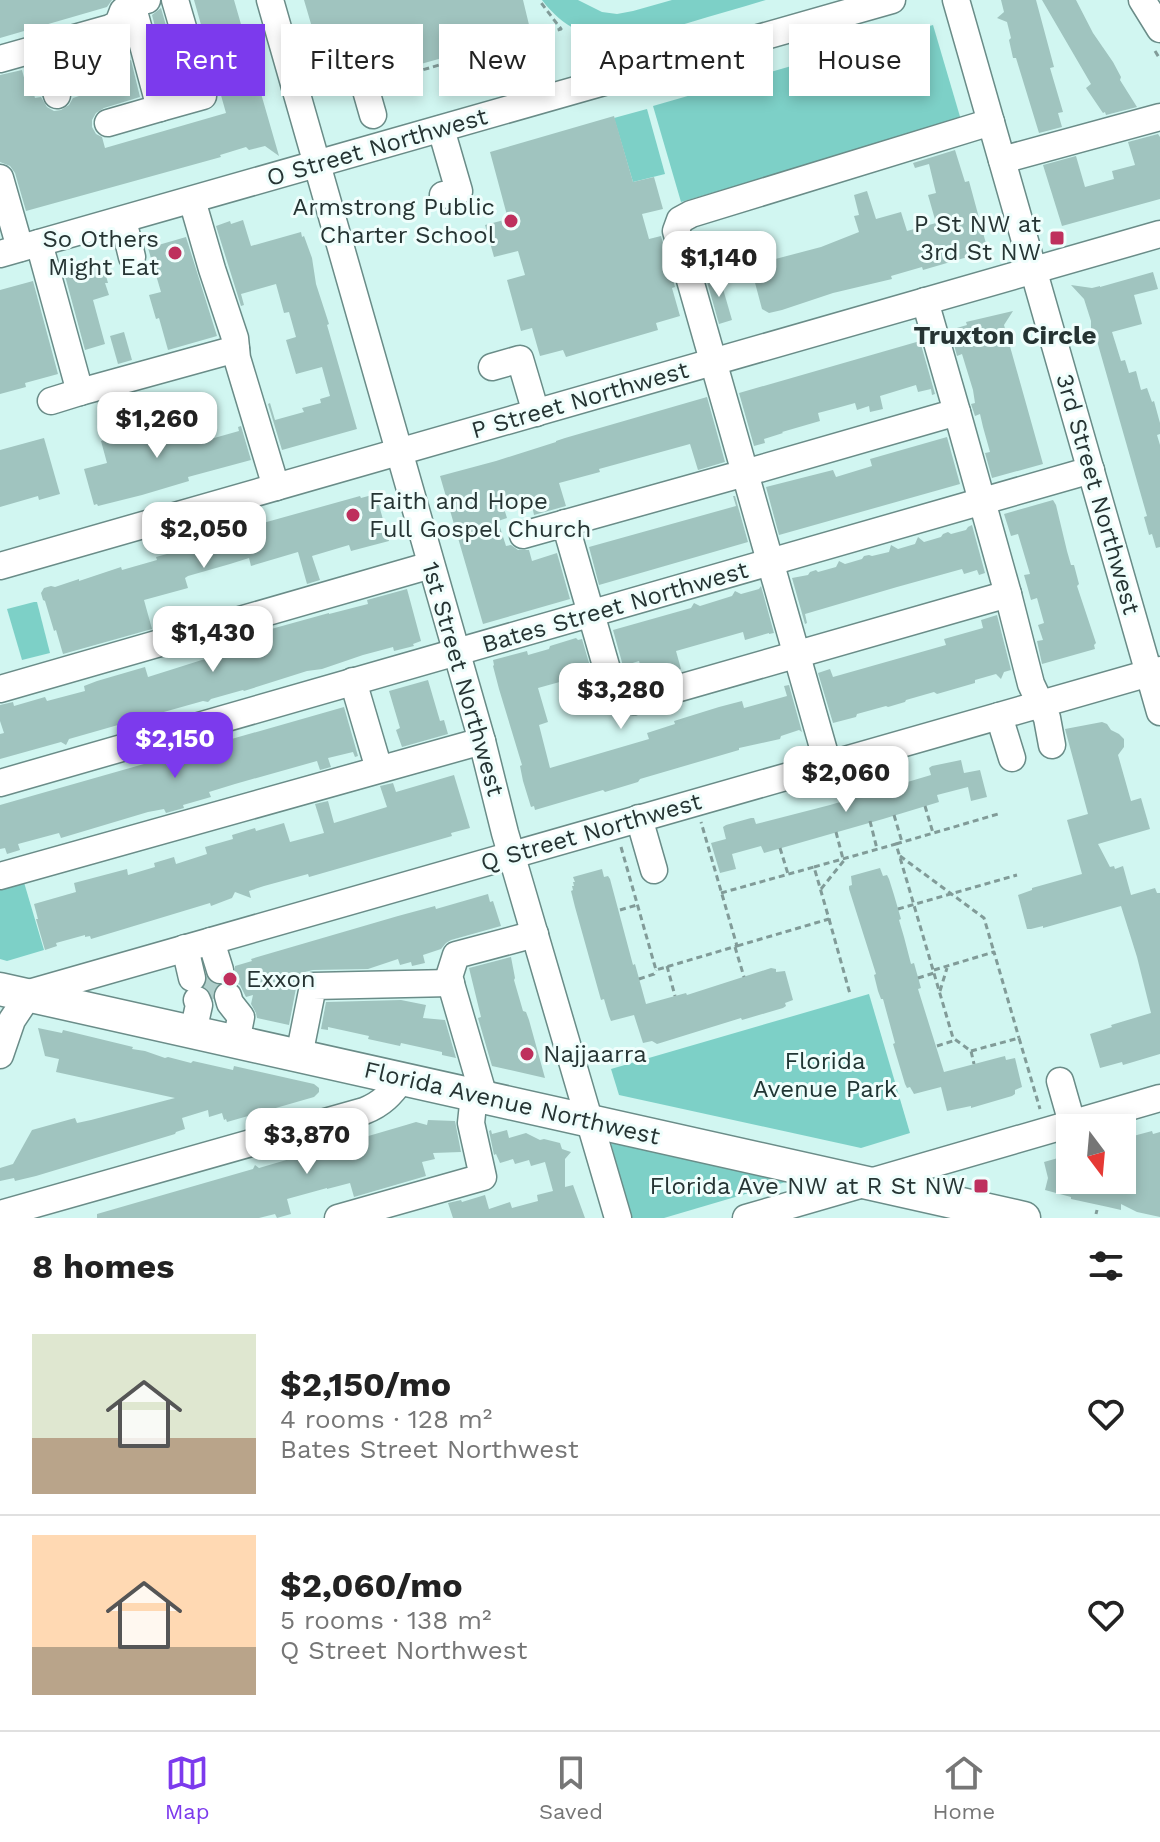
<!DOCTYPE html>
<html lang="en">
<head>
<meta charset="utf-8">
<style>
  :root { --surface:#fff; --page:#f6f6f6; --text:#222; --muted:#767676; --line:#e0e0e0; --accent:#7c3aed }
  body { margin:0; font-family:"Work Sans",sans-serif; background:var(--page); color:var(--text); height:100vh; display:flex; flex-direction:column; font-size:30px; white-space:nowrap }
  * { box-sizing:border-box; margin:0 }
  p { font-size:26px; color:var(--muted) }
  .icon { flex:none; width:44px; height:44px; fill:none; stroke:currentColor; stroke-width:2; stroke-linecap:round; stroke-linejoin:round }
  .map { position:relative; height:1218px; overflow:hidden }
  .drawer { display:flex; flex-direction:column; background:var(--surface); flex:1 }
  .drawer>* { flex:none }
  .top-card { position:absolute; left:24px; top:24px; width:1112px; height:72px; display:flex; gap:16px }
  .needle { width:52px; rotate:164deg }
  .tools { position:absolute; left:1056px; top:1114px; display:grid; gap:16px }
  .tools a { display:grid; place-items:center; width:80px; height:80px; border-radius:0px; background:var(--surface); box-shadow:0 4px 12px #0003; font-size:40px }
  .price { position:absolute; translate:-50% -68px; padding:0 18px; border-radius:16px; background:#fff; color:#222; font-size:26px; line-height:52px; filter:drop-shadow(0 2px 4px #0008) }
  .price::after { content:''; position:absolute; left:50%; top:48px; width:24px; height:18px; margin-left:-12px; background:inherit; clip-path:polygon(0 0,100% 0,50% 100%) }
  .price.current { background:var(--accent); color:#fff }
  ul { padding:0; list-style:none }
  li { display:flex; align-items:center; gap:24px; height:200px; padding:0 32px }
  li+li { border-top:2px solid var(--line) }
  li span { display:grid; place-items:center; flex:none; width:224px; height:160px; border-radius:0px; color:#555 }
  li>.icon { margin-inline-start:auto }
  span .icon { width:96px; height:96px; fill:#fffc; stroke-width:1 }
  li b { font-size:34px }
  h2 { display:flex; justify-content:space-between; align-items:center; height:96px; padding:0 32px; font-size:34px }
  .chip { padding:0 28px; border-radius:0px; background:var(--surface); box-shadow:0 4px 12px #0003; font-size:28px; line-height:72px }
  .chip.current { background:var(--accent); color:#fff }
  .tabs { display:flex; justify-content:space-around; align-items:center; height:112px; border-top:2px solid var(--line); background:var(--surface); font-size:22px; color:var(--muted) }
  .tabs a { display:grid; justify-items:center; gap:4px }
  .tabs .current { color:var(--accent) }
  .map>svg:first-child { display:block }
  .green { fill:#7dd0c7 }
  .building { fill:#a0c4bf }
  .lines { fill:none; stroke-linecap:round; stroke-linejoin:round }
  .minor-tunnel { stroke:#afcfcb; stroke-width:26; stroke-dasharray:26 13; stroke-linecap:butt }
  .minor-casing { stroke:#6a8c88; stroke-width:29 }
  .major-casing { stroke:#6a8c88; stroke-width:35 }
  .path { stroke:#819b98; stroke-width:3; stroke-dasharray:6 4; stroke-linecap:butt }
  .minor { stroke:#fff; stroke-width:26 }
  .major { stroke:#fff; stroke-width:32 }
  .poi-dot { fill:#be305d; stroke:#effefc; stroke-width:3 }
  .labels { text-anchor:middle; dominant-baseline:central; stroke-width:6; stroke-linejoin:round; paint-order:stroke }
  .street-label { font-size:24px; fill:#263433; stroke:#effefc }
  .poi-label { font-size:24px; fill:#263433; stroke:#effefc; text-anchor:end }
  .park-label { font-size:24px; fill:#203634; stroke:#effefc }
  .neighbourhood-label { font-size:26px; font-weight:bold; fill:#263433; stroke:#effefc }
</style>
</head>
<body>
<div class="map">
<svg width="1160" height="1218" viewBox="0 0 1160 1218">
  <rect width="100%" height="100%" fill="#d1f6f1"/>
  <g class="green">
    <path d="M542,0h36l24,12 15,2 16,-3 39,-11h94c-26,8 -52,15 -78,23 -55,16 -105,31 -146,-23z"/>
    <path d="M933,25l28,95 -280,82 -28,-96z"/>
    <path d="M647,109l18,65 -32,8 -19,-64z"/>
    <path d="M34,602h3l13,51 -28,7 -15,-51z"/>
    <path d="M23,879l21,71 -37,11 -7,-2v-73z"/>
    <path d="M869,994l41,139 -49,15 -242,-53 -8,-26z"/>
    <path d="M611,1143l178,38 -125,37h-33z"/>
  </g>
  <g class="building">
    <path d="M0,0h112l-5,7 -107,31z"/>
    <path d="M194,0h40l45,156 -14,-10 -16,4 -3,-3 -26,8 1,2 -195,54 -11,-38 -5,-7 -10,-4v-87l22,-5 6,23 5,-2 2,7 6,-1 6,10 7,4 7,-1 8,-5 4,-7 6,-2 -11,-40 48,-13 6,20 9,-3 9,37 -36,11 -8,5 -4,7v7l4,7 6,3 3,11 121,-35z"/>
    <path d="M304,0h219l8,33 -153,43 -4,-8 -6,-3 -9,-1 -8,6 -4,7 1,7 -13,4 -9,-32 -5,2z"/>
    <path d="M1001,0h35l18,67 -4,1 13,44 -5,1 4,14 -23,6 -23,-75h-3l-4,-18 2,-2 -4,-16 -10,-4 7,-6z"/>
    <path d="M1042,0h34l17,33 20,29 8,15 -1,3 17,27 -31,8 -1,-3 -2,1 -17,-25 5,-4z"/>
    <path d="M161,8l22,77 -12,3 -19,-73z"/>
    <path d="M614,116l19,66 21,-5 9,32 -21,5 7,25 12,-3 14,51 -3,1 8,28 -24,7 2,7 -92,27 -3,-7 -23,6 -8,-28 -11,3 -14,-51 18,-5 -7,-24 -24,6 -9,-32 23,-6 -18,-67z"/>
    <path d="M1158,134l2,3v62l-98,27 -19,-61 33,-9 9,31 29,-8 -2,-8 23,-6 -7,-23z"/>
    <path d="M955,150l10,32 4,-1 19,70 -65,19 -1,-3 -31,9 1,3 -59,14 -51,17 -13,3 -7,-4 -12,-45 14,-4v2l57,-15 38,-15 -5,-16 5,-1 -5,-20 13,-4 9,28 25,-7 6,19 29,-8 -8,-28 8,-2 -7,-29 -14,4 -2,-5z"/>
    <path d="M243,220l8,26 50,-14 1,5 2,-1 8,22 4,26 13,40 -2,1 30,104 -75,21 -14,-46 2,-1 5,17 29,-8 -2,-4 19,-5 -1,-4 10,-3 -8,-29 -26,7 -10,-34 10,-3 -7,-25 -5,1 -8,-29 -35,10 3,11 -3,1 -25,-80 14,-5 1,3z"/>
    <path d="M186,237l31,99 -49,14 -9,-32 -3,1 -7,-24 12,-3 -13,-44z"/>
    <path d="M102,261l6,22h-3l4,12 -16,5 12,44 -20,6 -21,-78z"/>
    <path d="M1153,272l5,17 -24,6 8,29 -30,8 9,29 4,-1 4,13 7,-2 5,19 6,-2 5,14 2,-1 6,22v11l-3,1 3,10v102l-4,1 -4,-14 -3,1 -5,-18 3,-1 -52,-182 -4,-5v-8l-7,-22 -13,-14 21,3 8,-2v1z"/>
    <path d="M719,275l13,45 -13,4 -13,-46z"/>
    <path d="M33,281l25,93 -33,9 1,4 -26,7v-104z"/>
    <path d="M1013,311l-9,14 39,139 -51,14 -7,-25 5,-1 -7,-25 -3,-13 -5,2 -4,-12 4,-1 -2,-13 -11,-36 -5,2 -7,-26 17,-5 -1,-3z"/>
    <path d="M124,332l8,28 -14,4 -8,-28z"/>
    <path d="M920,341l15,53 -3,1 -1,-6 -13,3 -2,-7 -36,11 3,13 -13,3 -1,-6 -12,4 -2,-7 -18,5 -19,5 2,8 -38,11 1,1 -19,6 1,4 -11,3 -15,-53z"/>
    <path d="M707,397l18,65 -27,8 -8,-26 -91,25 1,3 -41,11 7,23 -32,9 -4,-19 -28,6 5,16 -9,3 8,25 5,-1 7,5h11l3,11 25,-8 13,46 -87,25 -43,-148 56,-15 60,-19v-1l9,-3z"/>
    <path d="M140,414l2,5 12,-3 3,13 13,-4 5,18 23,-7 2,6 39,-11 -1,-4 3,-1 10,34 -63,17 1,4 -47,14 -44,11 -1,-2 -3,1 -10,-36 23,-6 -6,-22 18,-5 -4,-16z"/>
    <path d="M947,437l13,47 -181,51 -13,-48 67,-17 3,7 36,-11 -2,-7z"/>
    <path d="M44,438l16,56 -21,6 -1,-4 -38,11v-57z"/>
    <path d="M372,495l5,3 12,43 -38,10 -2,-6 -37,11 8,24 -13,4 -9,-32 -47,14 -2,-8 -19,6 -42,12 -3,2 3,10 -44,12 8,29 -89,25 -7,-24 -2,1 -9,-30 -2,-1 -2,-7 3,-5 7,-2 4,1 24,-8v2l42,-14 1,3 35,-10 -1,-3 83,-23 -1,-4 122,-34 1,2z"/>
    <path d="M733,496h2l13,46 -149,43 -10,-38 147,-41z"/>
    <path d="M1053,500l3,5 11,46 4,14h3l5,19 -2,2 19,57 -2,2 1,4 -53,15 -5,-23 6,-1 -5,-15 6,-2 -7,-25 -6,2 -3,-11 -4,-14 6,-1 -12,-40 -7,2 -7,-22z"/>
    <path d="M972,525l13,48 -6,2 -2,-5 -13,4 -2,-5 -65,18 -92,27 2,9 -2,1 -13,-46 16,-3 2,-3 6,-2 2,2 18,-5 3,-6 6,3 17,-5 2,-3 5,-1 3,1 17,-4 2,-7 7,4 17,-5 3,-7 6,5 17,-5 2,-3 5,-2 3,2 15,-4 2,-3z"/>
    <path d="M761,586l13,47 -5,1v-1l-24,7 -2,-8 -67,19 5,18 -36,12 -6,-20 -16,5 -10,-36 78,-22 3,-5 6,3 32,-10 3,-5 6,3 18,-5z"/>
    <path d="M407,589l14,52 -8,3 1,2 -20,5 -1,-4 -30,8 -41,14 -15,2 -63,20 -1,-1 -32,9 -3,3 -5,-1 -57,16 -3,5 -4,-3 -70,20 -3,6 -5,-3 -61,17v-25l4,-1 -4,-12v-16l13,-3 1,4 31,-9 2,4 38,-10 -1,-5 13,-5 48,-14 3,10 57,-18 -2,-8 26,-7 -1,-3 101,-28v1l39,-10 -1,-4z"/>
    <path d="M997,615l14,55 -7,2 -3,7 -5,-5 -21,6v3l-38,11 -3,-2 -28,8 -1,2 -17,5 -2,-1 -29,8 -1,3 -23,6 -15,-50 12,-4 3,8 113,-32 -2,-6 39,-11 -2,-8z"/>
    <path d="M576,638l2,2 4,-1 10,34 -54,15 10,34 -9,3 11,43 99,-29 -2,-6 28,-9 -1,-3 45,-14 23,-6 2,7 43,-12 -3,-10 5,-1 13,47 -3,-2 -18,6 -1,3 -41,9v2l-99,29 -2,3 -33,10 -2,-2 -68,20 -1,-4 -3,1 -8,-26 -3,-15 2,-1 -23,-76 -6,-23 1,-1 -1,-5 34,-9 1,4 21,-6 1,-3z"/>
    <path d="M428,680l12,41 4,-1 4,14 -46,13 -6,-17 4,-2 -11,-37z"/>
    <path d="M344,707l14,49 -3,1 -2,-5 -25,6 3,9 -11,3 -3,-9 -82,23 -26,8 2,5 -28,8 1,3 -18,5 -2,-4 -16,3 -87,26 -2,-5 -41,11 2,6 -13,4 -2,-6 -5,1v-44z"/>
    <path d="M1102,722l5,2 4,6 8,4 5,5v8l-6,8 13,46 10,-3 9,31 -52,15 12,23 4,-1 1,3 8,-3 8,29 24,-7 2,5h3v161l-37,11 -1,-3 -22,6 -10,-34 22,-7 -1,-2 40,-12 -14,-56 -16,-51 -78,22v-2l-12,3h-4l-9,-34 14,-5v-2l50,-14 -15,-54 21,-6 -23,-85z"/>
    <path d="M961,760l3,13 16,-3 7,27 -16,4 -3,-14 -31,8 2,7 -56,17 -119,34 -3,-7 -29,8 4,15 -16,4 -9,-30 15,-4 -3,-12 3,-2 25,-7h3l2,6 74,-19 101,-30 -2,-7 3,-2z"/>
    <path d="M454,775l16,53 -19,5 1,3 -143,41 -1,-3 -44,12 -15,5 2,7 -16,-6 -3,6 -21,8 -1,-3 -119,36 -1,-3 -5,1v-2l-29,8 1,3 -12,4 -9,-31h2l-4,-15 42,-12 -2,-9 53,-14 1,6 27,-8 -1,-4 20,-6 2,7 31,-10 -2,-7 28,-8 -1,-4 23,-7 1,3 28,-8 6,19 34,-9 -9,-29 13,-3 6,22 53,-16 -7,-21 13,-3 3,9z"/>
    <path d="M880,868l3,8 4,-1 2,4 5,16 7,24 -2,1 5,17 7,27 3,-1 7,25 -3,1 26,83 57,-15 4,-1 1,4 9,-2 7,29 -7,3v4l-3,2 -41,12v-2l-24,5 -6,-24 -27,7 -4,-7 -3,1 -2,-4 -12,-40 2,-1 -12,-44h-2l-3,-8 -4,-16 2,-1 -27,-85v-3l3,-1 -1,-9z"/>
    <path d="M602,869l2,8 4,-1 2,3 23,86 2,-1 11,40 40,-11 1,2 84,-27 5,1v3l9,-1 8,29 -8,3 1,3 -3,2 -17,5 -24,7 -1,-2 -84,26 -5,-3 -9,2 -9,-28 -23,6 -2,-5 -5,-17 -3,1 -26,-93 -4,-16 2,-1 -1,-4h2l-1,-4h2l-2,-5z"/>
    <path d="M488,894l2,8 3,-1 8,25 -50,14 -5,3 -5,6 -18,6 2,8 -13,3 -1,-4 -11,3 -2,-6 -30,10 -55,1 -8,2 -5,5 -3,6 -8,42 -32,-7 -1,-5 -5,-9 2,-9 -7,2 -6,-12 -8,-4 3,-7v-8l17,-5 -1,-2 147,-43 37,-10 1,3z"/>
    <path d="M511,957l4,21 -1,2 9,31 3,1 3,8 16,58 -53,-12 -14,-48 3,-1 -12,-49z"/>
    <path d="M401,1000l25,5 -3,13 22,2 11,38 -14,-3v-3l-41,-9 -1,3 -32,-7 1,-3 -41,-9v3l-7,-1 5,-27z"/>
    <path d="M38,1028l24,5 1,-3 70,17 -1,2 13,2 20,7 3,-1 23,6 2,-2 40,9 1,-4 80,18 5,4v4l-5,5 -87,25 -1,-3 -2,1 -2,-7 -13,4 -1,-7 -26,8 3,11 -9,3 -1,2 -139,42 -21,5 -1,-3 -14,3v-13l13,-4 19,-34 43,-12 2,5 14,-3 84,-22 -119,-26 3,-13 -14,-3z"/>
    <path d="M428,1120l27,1 6,31 -28,1 2,6 -13,3 4,14 -72,21 -4,-14 -23,6v-1l-40,11 4,15 -14,4 -2,-4 -16,4h-162v-4l156,-45 2,-4 4,3 147,-43 10,-3 11,3z"/>
    <path d="M491,1130l1,4 15,-4 2,8 17,-5 14,7 4,-1 16,4 2,6 9,3 -6,7v28l8,-2 12,33h-132l-5,-15 13,-3 1,2 23,-7 4,14 21,-7 2,6 26,-7 -1,-6 16,-4 -8,-29 -14,4 -2,-6 -14,4 -2,-5 -13,4 -4,-9 -2,1 -5,-24z"/>
    <path d="M1152,1131l1,3 7,-2v85l-23,-5 -16,-8v6l-13,-3 -37,-8v-2l-26,-7 3,-12 -4,-16 21,-6 1,3 4,-1v22h52v-41z"/>
  </g>
  <g class="lines">
    <path class="minor-tunnel" d="M206,974l8,26"/>
    <g class="minor-casing">
      <g id="minor">
        <path d="M147,0l-15,4 28,104 43,-12 -28,-96"/>
        <path d="M270,0l212,741 23,92 113,385"/>
        <path d="M956,0l204,712"/>
        <path d="M1142,0l18,29"/>
        <path d="M43,48l14,47"/>
        <path d="M0,59l110,-31 8,-4 5,-13 9,-7 1,-4"/>
        <path d="M363,80l10,35"/>
        <path d="M108,123l52,-15"/>
        <path d="M441,129l18,62 -16,4"/>
        <path d="M1002,160l158,-43"/>
        <path d="M0,178l20,70"/>
        <path d="M192,200l20,69 23,69 2,20 39,129"/>
        <path d="M123,220l9,37"/>
        <path d="M39,243l41,149 -29,9"/>
        <path d="M0,254l892,-254"/>
        <path d="M492,367l28,-8 16,54"/>
        <path d="M80,392l156,-43"/>
        <path d="M957,412l51,182 23,90 16,34 5,27"/>
        <path d="M565,523l48,167 3,8 18,3 374,-107"/>
        <path d="M523,535l222,-62 -69,-242 4,-11 11,-6 300,-92"/>
        <path d="M0,566l1160,-332"/>
        <path d="M353,681l26,88"/>
        <path d="M0,689l431,-124"/>
        <path d="M999,716l13,42"/>
        <path d="M828,765l-83,-292 212,-61 -32,-111"/>
        <path d="M0,783l1091,-313"/>
        <path d="M639,818l15,52"/>
        <path d="M0,876l482,-135"/>
        <path d="M211,941l9,29"/>
        <path d="M185,948l7,30"/>
        <path d="M22,995l1138,-325"/>
        <path d="M228,996l2,7 11,14 -5,25"/>
        <path d="M193,1032l6,-27 -2,-5"/>
        <path d="M0,1055l12,-35 16,-24"/>
        <path d="M299,1056l14,-70 138,-3"/>
        <path d="M1060,1081l12,42"/>
        <path d="M484,1097l-35,-120 7,-22 79,-21"/>
        <path d="M0,1214l364,-103c18,-7 27,-17 38,-32"/>
        <path d="M338,1218l145,-41 -12,-54 3,-28"/>
        <path d="M746,1218l414,-120"/>
      </g>
    </g>
    <g class="major-casing">
      <path id="major" d="M0,989l1024,229"/>
    </g>
    <g class="path">
      <path d="M535,38l12,38"/>
      <path d="M1155,51l5,8"/>
      <path d="M312,67l13,-4 8,28 10,-2"/>
      <path d="M385,81l176,-52 -22,-29"/>
      <path d="M925,806l8,27"/>
      <path d="M894,815l8,27"/>
      <path d="M870,821l7,28"/>
      <path d="M836,832l7,27"/>
      <path d="M896,844l102,-30"/>
      <path d="M621,847l35,123 81,-24 -36,-124"/>
      <path d="M780,848l8,26"/>
      <path d="M900,856l84,62 10,34"/>
      <path d="M814,867l82,-23 57,194 18,13 3,13"/>
      <path d="M821,889l25,-31"/>
      <path d="M721,893l93,-26 15,52 -92,27"/>
      <path d="M898,909l119,-34"/>
      <path d="M620,910l17,-5"/>
      <path d="M829,919l21,75"/>
      <path d="M735,947l9,30"/>
      <path d="M667,966l8,30"/>
      <path d="M934,970l60,-18 25,86"/>
      <path d="M918,978l16,-5"/>
      <path d="M639,979l15,-5 2,-4"/>
      <path d="M940,991l7,-23"/>
      <path d="M937,1046l19,-6"/>
      <path d="M971,1051l48,-13 21,71"/>
      <path d="M1096,1214l1,-4"/>
    </g>
    <use href="#minor" class="minor"/>
    <use href="#major" class="major"/>
  </g>
  <g class="poi-dot">
    <circle cx="511" cy="221" r="8"/>
    <rect x="1049" y="230" width="16" height="16" rx="4"/>
    <circle cx="175" cy="253" r="8"/>
    <circle cx="353" cy="515" r="8"/>
    <circle cx="230" cy="979" r="8"/>
    <circle cx="527" cy="1054" r="8"/>
    <rect x="973" y="1178" width="16" height="16" rx="4"/>
  </g>
  <g class="labels">
    <g class="street-label">
      <text transform="translate(377 147) rotate(-16)">O Street Northwest</text>
      <text transform="translate(580 400) rotate(-16)">P Street Northwest</text>
      <text transform="translate(1098 494) rotate(74)">3rd Street Northwest</text>
      <text transform="translate(615 607) rotate(-16)">Bates Street Northwest</text>
      <text transform="translate(463 679) rotate(74)">1st Street Northwest</text>
      <text transform="translate(591 832) rotate(-16)">Q Street Northwest</text>
      <text transform="translate(512 1103) rotate(13)">Florida Avenue Northwest</text>
    </g>
    <g class="poi-label">
      <text x="495" y="207">Armstrong Public<tspan x="495" dy="28">Charter School</tspan></text>
      <text x="1041" y="224">P St NW at<tspan x="1041" dy="28">3rd St NW</tspan></text>
      <text x="159" y="239">So Others<tspan x="159" dy="28">Might Eat</tspan></text>
      <text x="369" y="501" text-anchor="start">Faith and Hope<tspan x="369" dy="28">Full Gospel Church</tspan></text>
      <text x="246" y="979" text-anchor="start">Exxon</text>
      <text x="543" y="1054" text-anchor="start">Najjaarra</text>
      <text x="965" y="1186">Florida Ave NW at R St NW</text>
    </g>
    <g class="park-label">
      <text x="825" y="1061">Florida<tspan x="825" dy="28">Avenue Park</tspan></text>
    </g>
    <g class="neighbourhood-label">
      <text x="1005" y="335">Truxton Circle</text>
    </g>
  </g>
</svg>
<div class="tools">
<a><svg class="needle" viewBox="-14 -14 28 28"><path d="M0-13l5 13h-10z" fill="#e53935"/><path d="M0 13l5-13h-10z" fill="#767676"/></svg></a>
</div>
<b class="price" style="left:719px;top:299px">$1,140</b>
<b class="price" style="left:157px;top:460px">$1,260</b>
<b class="price" style="left:204px;top:570px">$2,050</b>
<b class="price" style="left:213px;top:674px">$1,430</b>
<b class="price" style="left:621px;top:731px">$3,280</b>
<b class="price current" style="left:175px;top:780px">$2,150</b>
<b class="price" style="left:846px;top:814px">$2,060</b>
<b class="price" style="left:307px;top:1176px">$3,870</b>
<div class="top-card">
<a class="chip">Buy</a>
<a class="chip current">Rent</a>
<a class="chip">Filters</a>
<a class="chip">New</a>
<a class="chip">Apartment</a>
<a class="chip">House</a>
</div>
</div>
<section class="drawer">
<h2>8 homes<svg class="icon" aria-label="filters" viewBox="0 0 24 24"><path d="M4 7h16M4 17h16"/><circle cx="9" cy="7" r="2"/><circle cx="15" cy="17" r="2"/></svg></h2>
<ul>
<li><span style="background:linear-gradient(#dfe7d0 65%,#b9a48a 0)"><svg class="icon" aria-label="home" viewBox="0 0 24 24"><path d="M3 11l9-7 9 7M6 9v11h12V9"/></svg></span><div><b>$2,150/mo</b><p>4 rooms · 128 m²</p><p>Bates Street Northwest</p></div><svg class="icon" aria-label="heart" viewBox="0 0 24 24"><path d="M12 20l-8-8c-3-5 5-10 8-4 3-6 11-1 8 4z"/></svg></li>
<li><span style="background:linear-gradient(#ffd9b3 70%,#b9a48a 0)"><svg class="icon" aria-label="home" viewBox="0 0 24 24"><path d="M3 11l9-7 9 7M6 9v11h12V9"/></svg></span><div><b>$2,060/mo</b><p>5 rooms · 138 m²</p><p>Q Street Northwest</p></div><svg class="icon" aria-label="heart" viewBox="0 0 24 24"><path d="M12 20l-8-8c-3-5 5-10 8-4 3-6 11-1 8 4z"/></svg></li>
</ul>
</section>
<nav class="tabs">
<a class="current"><svg class="icon" aria-label="map" viewBox="0 0 24 24"><path d="M3 6l6-2 6 2 6-2v14l-6 2-6-2-6 2zM9 4v14M15 6v14"/></svg>Map</a>
<a><svg class="icon" aria-label="saved" viewBox="0 0 24 24"><path d="M7 4h10v16l-5-4-5 4z"/></svg>Saved</a>
<a><svg class="icon" aria-label="home" viewBox="0 0 24 24"><path d="M3 11l9-7 9 7M6 9v11h12V9"/></svg>Home</a>
</nav>
</body>
</html>
